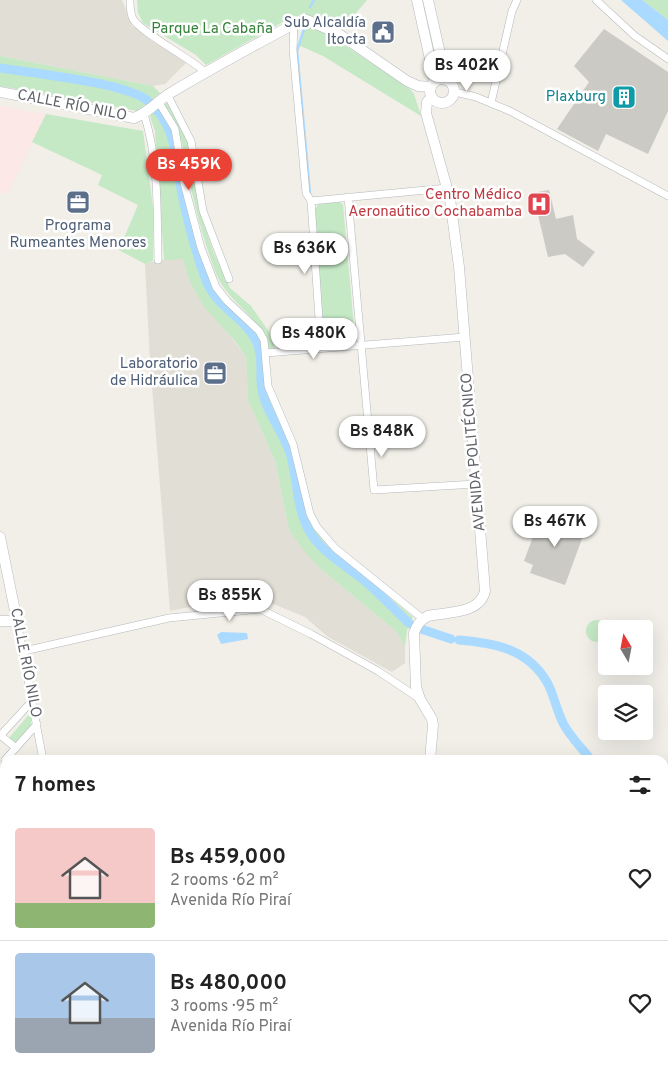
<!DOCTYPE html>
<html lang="en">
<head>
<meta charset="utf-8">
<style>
  :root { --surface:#fff; --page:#f6f6f6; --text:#222; --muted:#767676; --line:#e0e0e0; --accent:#ea4335 }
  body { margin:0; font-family:Overpass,sans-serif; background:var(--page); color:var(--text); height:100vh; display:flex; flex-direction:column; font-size:19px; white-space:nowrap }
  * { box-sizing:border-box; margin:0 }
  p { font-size:16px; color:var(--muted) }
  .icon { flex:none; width:28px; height:28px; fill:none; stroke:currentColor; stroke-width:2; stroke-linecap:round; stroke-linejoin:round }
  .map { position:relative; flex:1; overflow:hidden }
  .sheet { position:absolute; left:0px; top:755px; width:669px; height:320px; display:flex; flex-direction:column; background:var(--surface); border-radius:15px 15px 0 0; box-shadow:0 5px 20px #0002 }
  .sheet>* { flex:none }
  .needle { width:32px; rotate:350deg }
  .controls { position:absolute; left:598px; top:620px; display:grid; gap:10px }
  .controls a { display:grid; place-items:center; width:55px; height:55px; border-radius:5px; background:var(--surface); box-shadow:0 5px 20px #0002; font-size:25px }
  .price { position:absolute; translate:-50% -42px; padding:0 11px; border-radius:18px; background:#fff; color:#222; font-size:16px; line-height:32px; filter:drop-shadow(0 1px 2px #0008) }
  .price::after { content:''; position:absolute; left:50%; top:30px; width:15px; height:11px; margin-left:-8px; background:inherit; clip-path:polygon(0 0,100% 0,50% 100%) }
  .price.active { background:var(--accent); color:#fff }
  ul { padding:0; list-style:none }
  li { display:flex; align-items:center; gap:15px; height:125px; padding:0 15px }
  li+li { border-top:1px solid var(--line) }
  li span { display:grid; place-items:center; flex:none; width:140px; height:100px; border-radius:5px; color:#555 }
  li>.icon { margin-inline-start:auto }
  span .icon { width:60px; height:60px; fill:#fffc; stroke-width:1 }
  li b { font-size:21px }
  h2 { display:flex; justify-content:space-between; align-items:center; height:60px; padding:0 15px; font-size:21px }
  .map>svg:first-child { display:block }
  .education { fill:#e1ded6 }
  .medical { fill:#fce8e6 }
  .green { fill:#c5e8c5 }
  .water { fill:#aadaff }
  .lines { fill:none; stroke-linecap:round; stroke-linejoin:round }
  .stream { stroke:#aadaff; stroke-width:2.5 }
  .canal { stroke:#aadaff; stroke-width:9 }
  .building { fill:#cccac5 }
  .street-casing { stroke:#b5b8bc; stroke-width:8 }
  .secondary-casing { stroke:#b6babf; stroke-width:11 }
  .street { stroke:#fff; stroke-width:7 }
  .secondary { stroke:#fff; stroke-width:10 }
  .labels { text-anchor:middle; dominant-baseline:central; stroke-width:5; stroke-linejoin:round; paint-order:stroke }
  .service-label { font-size:15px; fill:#4e5e75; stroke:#fff; text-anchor:end }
  .park-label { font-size:15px; fill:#348238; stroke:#fff }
  .culture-label { font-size:15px; fill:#0d838f; stroke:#fff; text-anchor:end }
  .street-label { font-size:15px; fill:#5f6368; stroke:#fff }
  .health-label { font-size:15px; fill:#be3a42; stroke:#fff; text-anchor:end }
</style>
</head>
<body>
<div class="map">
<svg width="668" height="1075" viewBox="0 0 668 1075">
  <rect width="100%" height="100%" fill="#f1efe8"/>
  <g class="education">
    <path d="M0,0h122l10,26 38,24 16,13 -21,21 -12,2 -153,-30z"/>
    <path d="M183,258l6,22 57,77 2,43 27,61 14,69 33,40 74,61 9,15v17l-13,9 -64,-35 -23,-20 -34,-14h-62l-39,8 -20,-250 -5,-97 13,-4z"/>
  </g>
  <path class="medical" d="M0,106l46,8 -39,81 -7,-3z"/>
  <g class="green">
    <path d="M137,0h230l-26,31 -36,-17 -15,4 -84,47 -10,-10 -53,-32 -5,-10z"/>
    <path d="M642,0h26v20z"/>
    <path d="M305,25l15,4 89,59 5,6 7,22 -98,-60 -25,-11z"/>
    <path d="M0,56l153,30 7,7 -23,18 -137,-25z"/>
    <path d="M169,102l19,39 13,74 12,36 17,37 21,18 21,30 3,13 -6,1c-7,-32 -39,-46 -52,-74 -11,-28 -20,-59 -26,-88 -6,-30 -8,-58 -27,-83z"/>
    <path d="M158,106l14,25 41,157 44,45 4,8 7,56 23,49 23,83 19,21 80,67 -6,13 -2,16 -9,-15 -74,-61 -14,-14 -19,-26 -14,-69 -27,-61 -2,-43 -11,-16 -31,-34 -15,-27 -6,-21 -19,1 -9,-129 -5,-15z"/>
    <path d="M46,114l97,17 10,76v54l-8,3 -26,-14 19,-45 -40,-20 4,-10 -70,-33z"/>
    <path d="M340,202l3,3 12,133 -2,3 -28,3 -2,-3 -8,-132 4,-5z"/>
    <circle cx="597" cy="631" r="11"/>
    <path d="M31,712v13l-16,18 -6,-5z"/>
  </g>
  <g class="water">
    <path d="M621,0h21l26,20v21z"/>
    <path d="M221,632l26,1 1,6 -27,5 -4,-9z"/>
  </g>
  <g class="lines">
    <g class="stream">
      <path d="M310,7l4,-7"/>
      <path d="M304,29l-7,22 13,143"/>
    </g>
    <g class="canal">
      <path d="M0,68c32,5 127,15 148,33 31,26 27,63 35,98 6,28 13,55 23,81 10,28 39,37 50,61 8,16 3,33 6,49 4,22 21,42 28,63 8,26 6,58 21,81 14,21 36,32 55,48 15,13 29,28 44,42"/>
      <path d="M421,629l30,10"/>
      <path d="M459,640c36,3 70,9 89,44 6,12 9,27 15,39 7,14 19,25 28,37"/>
      <path d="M664,769l4,-2"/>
    </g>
  </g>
  <g class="building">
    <path d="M604,29l64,43v39l-20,43 -42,-20 -8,17 -41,-22 32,-47 -15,-16z"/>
    <path d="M549,190l7,29 17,-4 4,24 18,13 -12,15 -18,-13 -17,3 -14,-59 5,-2 -1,-4z"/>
    <path d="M551,512l36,13 -22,60 -35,-12 3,-8 -9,-4 16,-43 8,3z"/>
  </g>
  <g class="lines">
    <g class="street-casing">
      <g id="street">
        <path d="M130,0c0,6 0,13 3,19 7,13 57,39 72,53"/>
        <path d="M596,0l39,36 33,23"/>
        <path d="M294,24l-1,26 13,143 5,8 10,147"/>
        <path d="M455,92l21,5 34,14 158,85"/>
        <path d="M167,94l24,47 12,70 26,68"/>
        <path d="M158,101l17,28 9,54 17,65 15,39 11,14 32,30 5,9 4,46 25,58 17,70 7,13 18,21 88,71"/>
        <path d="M491,103l21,-92 5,-11"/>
        <path d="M144,114c15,46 13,98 14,146"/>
        <path d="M348,197l26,293 102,-6"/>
        <path d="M311,201l136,-13"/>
        <path d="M266,353l199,-16"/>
        <path d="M17,621l26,139"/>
        <path d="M24,651l145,-33 91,-9 51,25 67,37 42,28"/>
        <path d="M0,735l16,13"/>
        <path d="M0,736l33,-36"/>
        <path d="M5,760l32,-36"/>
        <path d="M0,875l5,-1"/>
        <path d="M0,926l5,-1"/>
        <path d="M82,1070l1,5"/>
        <path d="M615,1070l2,5"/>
        <path d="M442,1075l2,-5"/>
      </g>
    </g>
    <g class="secondary-casing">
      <g id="secondary">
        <path d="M417,0l18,82"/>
        <path d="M428,0l18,80"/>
        <circle cx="442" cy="91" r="12"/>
        <path d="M0,92l134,26c16,-6 24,-18 38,-26 40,-24 81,-46 122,-68l13,-4 32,14 68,47 11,5 13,1"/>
        <path d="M0,537l17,84h-17"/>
        <path d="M430,760l3,-35 -1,-6 -12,-20 -4,-12 -2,-54c3,-8 6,-13 14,-17 20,-4 52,-2 57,-25l-26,-324 -9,-68 -24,-86 1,-11 5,-5"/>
        <path d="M401,1075v-5"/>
      </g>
    </g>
    <use href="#street" class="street"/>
    <use href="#secondary" class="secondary"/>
  </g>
  <defs>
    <g id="civic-square" transform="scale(1.25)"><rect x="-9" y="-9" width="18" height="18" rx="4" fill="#5c6f8a" stroke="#fff"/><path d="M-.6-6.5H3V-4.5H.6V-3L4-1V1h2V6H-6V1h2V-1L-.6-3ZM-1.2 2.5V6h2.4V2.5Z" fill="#fff"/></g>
    <g id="building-square" transform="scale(1.25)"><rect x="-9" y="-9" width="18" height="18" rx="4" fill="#0f9aa8" stroke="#fff"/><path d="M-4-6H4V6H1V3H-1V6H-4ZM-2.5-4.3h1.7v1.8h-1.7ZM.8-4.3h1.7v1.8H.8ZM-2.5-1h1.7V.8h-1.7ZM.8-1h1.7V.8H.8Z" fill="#fff"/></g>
    <g id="office-square" transform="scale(1.25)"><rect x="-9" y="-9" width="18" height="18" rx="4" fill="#5c6f8a" stroke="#fff"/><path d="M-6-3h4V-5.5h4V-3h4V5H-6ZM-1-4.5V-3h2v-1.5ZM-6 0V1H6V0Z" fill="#fff"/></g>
    <g id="hospital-square" transform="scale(1.25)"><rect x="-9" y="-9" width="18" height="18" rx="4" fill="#e0444e" stroke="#fff"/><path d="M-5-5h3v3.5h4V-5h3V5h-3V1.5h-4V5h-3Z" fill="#fff"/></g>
  </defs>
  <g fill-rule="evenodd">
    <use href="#civic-square" x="383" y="32"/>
    <use href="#building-square" x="624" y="97"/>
    <use href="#office-square" x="78" y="202"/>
    <use href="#hospital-square" x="539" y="204"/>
    <use href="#office-square" x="215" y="373"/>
  </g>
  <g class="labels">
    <g class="service-label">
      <text x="366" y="23">Sub Alcaldía<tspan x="366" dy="17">Itocta</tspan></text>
      <text x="78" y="226" text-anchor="middle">Programa<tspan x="78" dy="17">Rumeantes Menores</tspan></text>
      <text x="198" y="364">Laboratorio<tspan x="198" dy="17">de Hidráulica</tspan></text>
    </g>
    <g class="park-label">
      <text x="212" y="29">Parque La Cabaña</text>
    </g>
    <g class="culture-label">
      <text x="606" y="97">Plaxburg</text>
    </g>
    <g class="street-label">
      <text transform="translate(72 106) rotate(11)">CALLE RÍO NILO</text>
      <text transform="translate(474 452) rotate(-95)">AVENIDA POLITÉCNICO</text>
      <text transform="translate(25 663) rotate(79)">CALLE RÍO NILO</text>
    </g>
    <g class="health-label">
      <text x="522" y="195">Centro Médico<tspan x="522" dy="17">Aeronaútico Cochabamba</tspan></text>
    </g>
  </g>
</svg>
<div class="controls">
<a><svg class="needle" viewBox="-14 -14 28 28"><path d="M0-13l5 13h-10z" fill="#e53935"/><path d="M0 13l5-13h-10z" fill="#767676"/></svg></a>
<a><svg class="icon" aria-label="layers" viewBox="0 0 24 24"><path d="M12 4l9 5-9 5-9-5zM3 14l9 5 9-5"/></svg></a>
</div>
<b class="price" style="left:467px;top:92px">Bs 402K</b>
<b class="price active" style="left:189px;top:191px">Bs 459K</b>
<b class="price" style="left:305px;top:275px">Bs 636K</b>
<b class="price" style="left:314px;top:360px">Bs 480K</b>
<b class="price" style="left:382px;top:458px">Bs 848K</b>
<b class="price" style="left:555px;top:548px">Bs 467K</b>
<b class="price" style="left:230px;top:622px">Bs 855K</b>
<section class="sheet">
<h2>7 homes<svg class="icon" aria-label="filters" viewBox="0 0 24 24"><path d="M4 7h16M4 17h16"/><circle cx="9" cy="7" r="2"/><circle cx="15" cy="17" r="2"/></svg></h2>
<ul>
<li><span style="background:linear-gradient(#f6c9c9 75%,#8fb573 0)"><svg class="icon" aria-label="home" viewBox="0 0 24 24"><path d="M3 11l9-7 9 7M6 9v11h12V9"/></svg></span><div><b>Bs 459,000</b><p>2 rooms · 62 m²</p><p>Avenida Río Piraí</p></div><svg class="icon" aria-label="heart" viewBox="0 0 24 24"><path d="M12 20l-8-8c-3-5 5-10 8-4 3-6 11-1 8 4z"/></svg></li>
<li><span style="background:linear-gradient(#a9c7e8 65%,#9aa5b1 0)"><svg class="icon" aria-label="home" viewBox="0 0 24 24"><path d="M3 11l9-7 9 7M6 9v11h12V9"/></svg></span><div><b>Bs 480,000</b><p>3 rooms · 95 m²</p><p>Avenida Río Piraí</p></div><svg class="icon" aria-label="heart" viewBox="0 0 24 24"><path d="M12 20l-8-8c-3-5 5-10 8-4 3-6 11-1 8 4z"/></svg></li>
</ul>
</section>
</div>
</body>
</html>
